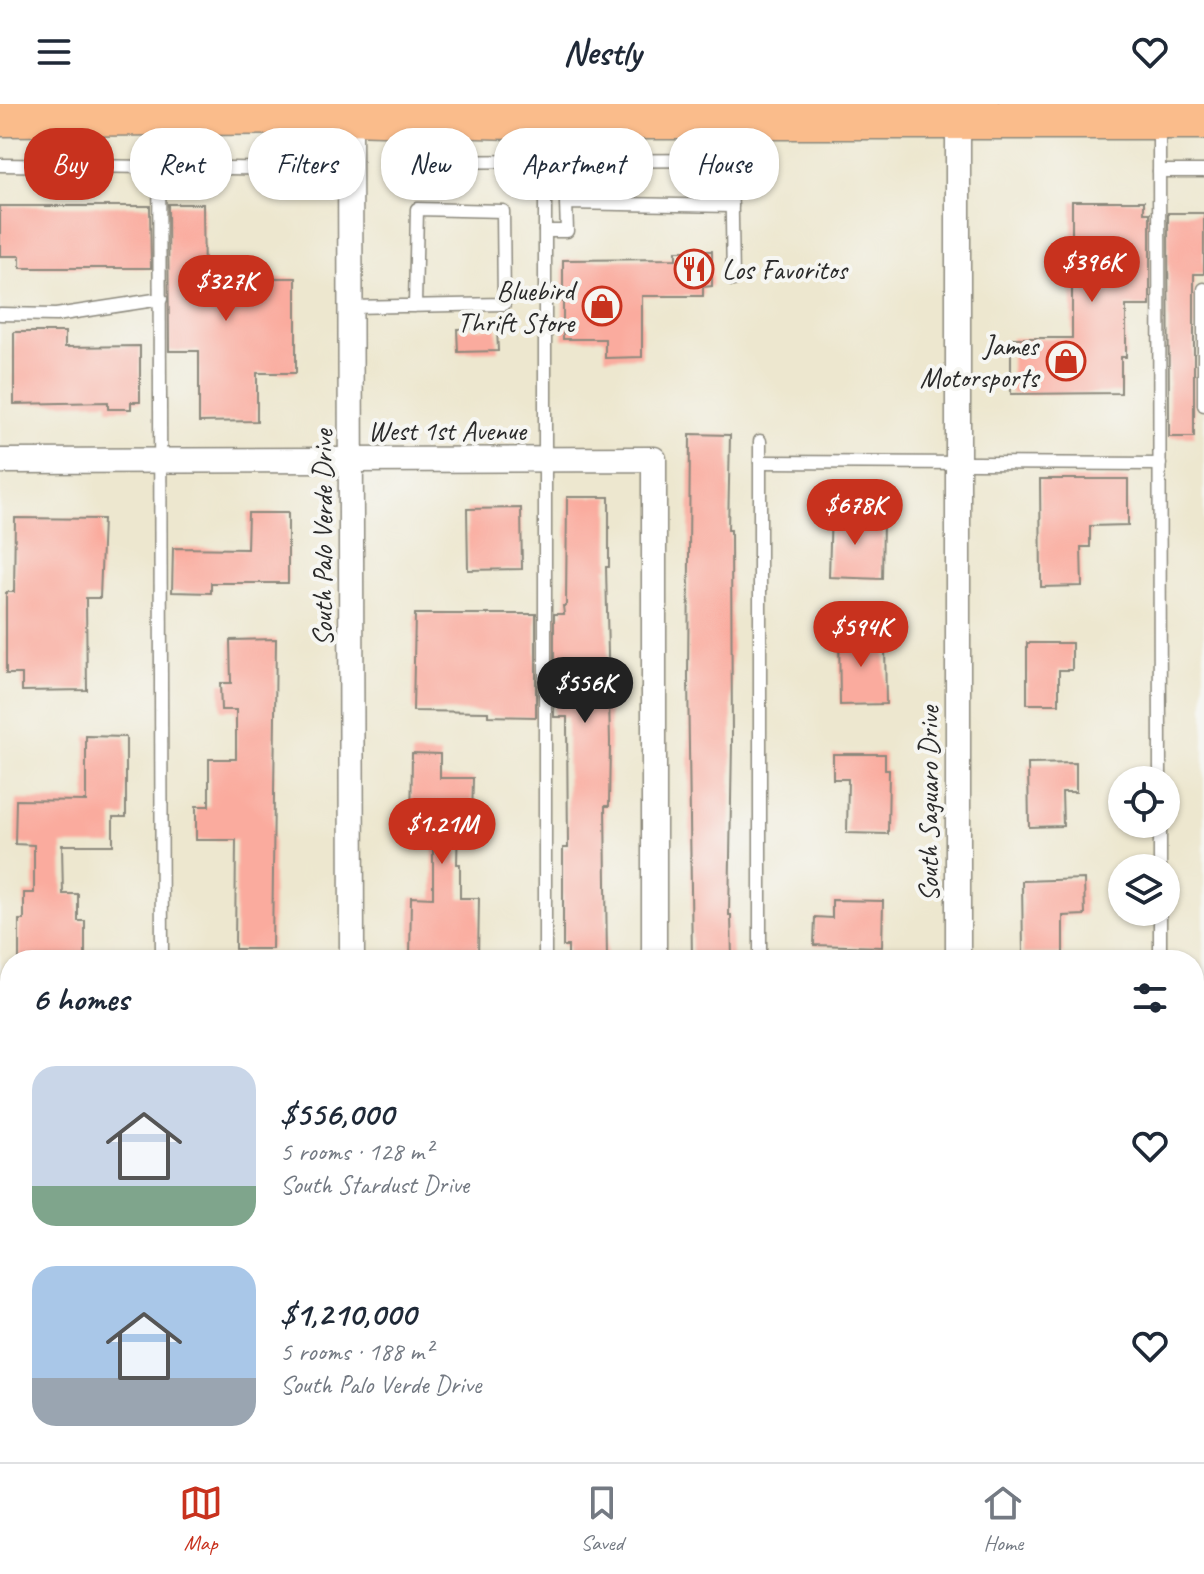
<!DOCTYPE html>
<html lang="en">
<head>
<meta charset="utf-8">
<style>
  :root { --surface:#fff; --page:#f2f2f3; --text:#1f2937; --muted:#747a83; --line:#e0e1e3; --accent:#c8321e }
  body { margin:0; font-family:Caveat,sans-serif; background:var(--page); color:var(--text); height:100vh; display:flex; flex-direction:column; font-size:30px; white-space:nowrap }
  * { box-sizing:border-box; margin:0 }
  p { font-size:26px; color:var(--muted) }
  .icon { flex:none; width:44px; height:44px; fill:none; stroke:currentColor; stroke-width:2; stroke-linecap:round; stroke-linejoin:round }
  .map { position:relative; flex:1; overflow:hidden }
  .details { position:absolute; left:0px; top:846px; width:1204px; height:512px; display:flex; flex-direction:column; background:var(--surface); border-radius:32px 32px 0 0; box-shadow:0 2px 6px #0004 }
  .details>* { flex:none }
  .hud { position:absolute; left:24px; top:24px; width:800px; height:72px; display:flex; gap:16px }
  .controls { position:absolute; left:1108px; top:662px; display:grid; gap:16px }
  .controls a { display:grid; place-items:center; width:72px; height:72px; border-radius:50%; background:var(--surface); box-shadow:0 2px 6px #0004; font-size:40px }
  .price { position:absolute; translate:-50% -68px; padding:0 18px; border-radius:28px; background:var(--accent); color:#fff; font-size:26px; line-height:52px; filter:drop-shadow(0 2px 4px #0008) }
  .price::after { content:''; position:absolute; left:50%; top:48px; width:24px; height:18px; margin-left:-12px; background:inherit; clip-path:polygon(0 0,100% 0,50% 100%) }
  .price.selected { background:#222; color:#fff }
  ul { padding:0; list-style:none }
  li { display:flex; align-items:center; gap:24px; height:200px; padding:0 32px }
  li span { display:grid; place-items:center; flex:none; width:224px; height:160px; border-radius:24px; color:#555 }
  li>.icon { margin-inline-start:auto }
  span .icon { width:96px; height:96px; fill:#fffc; stroke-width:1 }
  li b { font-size:34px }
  h2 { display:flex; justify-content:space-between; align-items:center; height:96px; padding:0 32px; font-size:34px }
  .tag { padding:0 28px; border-radius:32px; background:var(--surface); box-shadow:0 2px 6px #0004; font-size:28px; line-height:72px }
  .tag.selected { background:var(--accent); color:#fff }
  header { display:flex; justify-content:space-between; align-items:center; height:104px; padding:0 32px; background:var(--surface); font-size:36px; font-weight:800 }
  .tabs { display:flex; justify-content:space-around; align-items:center; height:112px; border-top:2px solid var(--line); background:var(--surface); font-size:22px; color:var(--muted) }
  .tabs a { display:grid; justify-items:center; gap:4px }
  .tabs .selected { color:var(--accent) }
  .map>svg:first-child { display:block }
  .building { fill:#faab9e }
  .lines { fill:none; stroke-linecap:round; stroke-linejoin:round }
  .lane-casing { stroke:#8c897d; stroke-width:15 }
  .street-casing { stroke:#8c897d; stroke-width:27 }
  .primary-casing { stroke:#8c897d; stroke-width:41 }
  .lane { stroke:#fff; stroke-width:12 }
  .street { stroke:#fff; stroke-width:24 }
  .primary { stroke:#fabc8b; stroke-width:38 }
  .labels { text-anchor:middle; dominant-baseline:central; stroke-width:8; stroke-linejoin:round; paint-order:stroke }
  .poi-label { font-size:28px; fill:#2b2b2b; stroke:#f6f6f2; text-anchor:end }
  .street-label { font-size:28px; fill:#2b2b2b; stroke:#f6f6f2 }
</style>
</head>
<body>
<header><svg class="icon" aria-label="menu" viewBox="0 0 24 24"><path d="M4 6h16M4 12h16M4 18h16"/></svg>Nestly<svg class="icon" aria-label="heart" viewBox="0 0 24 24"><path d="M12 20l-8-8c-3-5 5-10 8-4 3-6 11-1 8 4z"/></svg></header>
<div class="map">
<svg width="1204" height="1358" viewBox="0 0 1204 1358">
  <rect width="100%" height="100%" fill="#f6f6f2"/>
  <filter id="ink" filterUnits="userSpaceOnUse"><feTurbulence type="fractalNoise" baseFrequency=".0125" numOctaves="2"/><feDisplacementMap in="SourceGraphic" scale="16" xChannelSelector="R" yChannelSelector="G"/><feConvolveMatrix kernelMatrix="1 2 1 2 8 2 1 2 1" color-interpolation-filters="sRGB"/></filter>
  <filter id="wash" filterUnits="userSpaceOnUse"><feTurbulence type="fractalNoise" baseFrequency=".006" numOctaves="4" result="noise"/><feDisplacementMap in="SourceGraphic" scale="32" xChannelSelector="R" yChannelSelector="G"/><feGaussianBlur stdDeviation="1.8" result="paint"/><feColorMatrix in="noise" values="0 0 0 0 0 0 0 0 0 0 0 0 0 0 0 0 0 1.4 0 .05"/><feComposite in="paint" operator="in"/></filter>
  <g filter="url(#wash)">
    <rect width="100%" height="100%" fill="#ede7cf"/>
    <g id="blocks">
      <g class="building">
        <path d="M1072,97h72v12h6v93h-24v51h-5v36l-110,1v-56h61z"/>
        <path d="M168,100h35l1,74h92v95h-39v48l-58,1v-71h-30z"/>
        <path d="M0,102h150l1,62h-131v-12h-20z"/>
        <path d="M1168,109h36v61h-10v163h-25z"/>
        <path d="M676,147h36v35l-9,1v9h-61v61l-37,1v-19h-42v-79l113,-1z"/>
        <path d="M497,224l1,23 -40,1 -1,-23z"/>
        <path d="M14,228h51v15l75,-1v56h-9v7h-23v-7l-94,2z"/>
        <path d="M690,330l40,1 -2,95h3l1,212 -3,173h2l1,45h-40l-4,-283z"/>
        <path d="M1040,375h88v46l-38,1v21h-9l1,39 -41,1z"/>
        <path d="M567,393h42v70h-3l4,175 -1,64h-4l2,154h-39v-14h-5v-98h5l-1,-121v-10h-13v-103h10l-1,-8h3z"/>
        <path d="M521,404l1,61 -54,1 -1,-61z"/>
        <path d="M831,405l20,1v10l32,2 -1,57 -53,-2z"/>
        <path d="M248,409h40v70h-77v10l-39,-1 1,-44 74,1z"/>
        <path d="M15,414l88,1 -3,79h-14l1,92 -65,1v-17h-16v-82h8z"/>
        <path d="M415,510h121v103l-48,-1v-4l-75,-1z"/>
        <path d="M866,523v18h19l1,59 -46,1 -1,-77z"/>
        <path d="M276,535l-4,310h-37l1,-109h-40v-34h13v-47h27v-49h-15l-1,-27h11l-1,-43z"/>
        <path d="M1027,539h45v27h-13v34h-32z"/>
        <path d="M86,632l40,1v80h-13v28h-51l1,49h15v27h7v39h-66v-40h5v-27h10v-48l-19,-1 1,-44 70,1z"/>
        <path d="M412,649l28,1v24h33l-1,43h-14l-1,43h3v34h19l-1,62h-68l1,-63 22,1v-63l-22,-1z"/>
        <path d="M833,650h52v16h4l-1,64 -41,-1 1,-54h-15z"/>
        <path d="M1076,659v29h-14l1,34 -34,1 -1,-63z"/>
        <path d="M1084,775l1,36 -22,1v38h-40l-1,-73z"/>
        <path d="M832,796l51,1 -1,46 -68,-2 1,-28 17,1z"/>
      </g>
    </g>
  </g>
  <g filter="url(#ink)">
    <use href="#blocks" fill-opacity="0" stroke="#8c897d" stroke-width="2"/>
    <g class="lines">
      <g class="lane-casing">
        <g id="lane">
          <path d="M159,15l3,841"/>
          <path d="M545,19v837"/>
          <path d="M1159,19l1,657"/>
          <path d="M393,58l338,-2 2,120"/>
          <path d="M0,61l313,4"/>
          <path d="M1159,67h45"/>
          <path d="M545,127h22l-1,-28 166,3"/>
          <path d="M1204,185v116"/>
          <path d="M351,203l153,-3 -1,-93 -86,-2 -2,97"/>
          <path d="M0,210l56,1 105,-16"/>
          <path d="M760,358l400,2"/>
          <path d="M1160,720v44"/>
          <path d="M1160,808v48"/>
          <path d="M760,856v-519"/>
          <path d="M545,1348v10"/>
          <path d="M1161,1348v10"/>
          <path d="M162,1358v-10"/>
          <path d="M759,1358v-10"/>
        </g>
      </g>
      <g class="street-casing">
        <g id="street">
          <path d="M350,11l2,845"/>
          <path d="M958,16v840"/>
          <path d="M0,357l654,-2v501"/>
          <path d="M352,1348v10"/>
          <path d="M958,1348v10"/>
          <path d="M654,1358v-10"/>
        </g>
      </g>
      <g class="primary-casing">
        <path id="primary" d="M0,13l350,-2 161,5h693"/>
      </g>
      <use href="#lane" class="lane"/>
      <use href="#street" class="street"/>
      <use href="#primary" class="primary"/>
    </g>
  </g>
  <defs>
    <g id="restaurant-ring" transform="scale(2)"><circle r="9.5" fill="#f6f6f2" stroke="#c8321e" stroke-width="1.5"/><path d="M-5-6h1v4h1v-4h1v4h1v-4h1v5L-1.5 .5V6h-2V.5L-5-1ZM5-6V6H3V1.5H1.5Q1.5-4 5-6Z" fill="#c8321e"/></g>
    <g id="shop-ring" transform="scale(2)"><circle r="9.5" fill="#f6f6f2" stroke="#c8321e" stroke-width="1.5"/><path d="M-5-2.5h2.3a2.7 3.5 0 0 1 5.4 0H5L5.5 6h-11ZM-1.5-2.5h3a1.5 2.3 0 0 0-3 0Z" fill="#c8321e"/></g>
  </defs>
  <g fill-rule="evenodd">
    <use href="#restaurant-ring" x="694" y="165"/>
    <use href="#shop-ring" x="602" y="202"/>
    <use href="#shop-ring" x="1066" y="257"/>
  </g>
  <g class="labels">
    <g class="poi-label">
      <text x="722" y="165" text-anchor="start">Los Favoritos</text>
      <text x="574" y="186">Bluebird<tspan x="574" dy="32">Thrift Store</tspan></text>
      <text x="1038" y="241">James<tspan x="1038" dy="32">Motorsports</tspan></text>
    </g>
    <g class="street-label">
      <text x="447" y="326">West 1st Avenue</text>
      <text transform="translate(322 434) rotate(-90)">South Palo Verde Drive</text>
      <text transform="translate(928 700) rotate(-90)">South Saguaro Drive</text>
    </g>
  </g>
</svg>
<div class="controls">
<a><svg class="icon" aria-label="locate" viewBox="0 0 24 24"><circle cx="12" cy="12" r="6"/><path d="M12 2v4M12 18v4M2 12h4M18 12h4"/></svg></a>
<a><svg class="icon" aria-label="layers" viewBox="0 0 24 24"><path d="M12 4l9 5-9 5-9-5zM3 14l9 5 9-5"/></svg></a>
</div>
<b class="price" style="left:1092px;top:200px">$396K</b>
<b class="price" style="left:226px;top:219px">$327K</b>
<b class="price" style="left:855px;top:443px">$678K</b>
<b class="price" style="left:861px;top:565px">$594K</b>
<b class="price selected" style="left:585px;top:621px">$556K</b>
<b class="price" style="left:442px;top:762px">$1.21M</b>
<div class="hud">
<a class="tag selected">Buy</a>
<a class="tag">Rent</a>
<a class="tag">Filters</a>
<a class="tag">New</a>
<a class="tag">Apartment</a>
<a class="tag">House</a>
</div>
<section class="details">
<h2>6 homes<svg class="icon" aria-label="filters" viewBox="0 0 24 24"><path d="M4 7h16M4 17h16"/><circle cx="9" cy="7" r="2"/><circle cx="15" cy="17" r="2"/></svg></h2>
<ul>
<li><span style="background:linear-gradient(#c9d6e8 75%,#7fa58c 0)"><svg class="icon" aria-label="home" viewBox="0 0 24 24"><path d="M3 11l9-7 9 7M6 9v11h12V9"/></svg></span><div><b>$556,000</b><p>5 rooms · 128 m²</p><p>South Stardust Drive</p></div><svg class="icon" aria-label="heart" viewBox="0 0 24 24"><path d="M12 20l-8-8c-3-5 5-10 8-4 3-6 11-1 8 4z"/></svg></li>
<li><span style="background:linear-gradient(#a9c7e8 70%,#9aa5b1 0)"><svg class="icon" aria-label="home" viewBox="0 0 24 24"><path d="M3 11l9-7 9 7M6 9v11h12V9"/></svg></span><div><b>$1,210,000</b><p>5 rooms · 188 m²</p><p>South Palo Verde Drive</p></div><svg class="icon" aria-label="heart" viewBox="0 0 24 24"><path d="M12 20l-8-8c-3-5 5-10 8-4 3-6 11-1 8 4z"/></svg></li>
</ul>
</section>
</div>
<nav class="tabs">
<a class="selected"><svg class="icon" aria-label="map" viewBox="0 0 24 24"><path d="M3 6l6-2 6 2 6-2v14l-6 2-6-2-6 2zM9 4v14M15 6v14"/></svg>Map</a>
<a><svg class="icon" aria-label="saved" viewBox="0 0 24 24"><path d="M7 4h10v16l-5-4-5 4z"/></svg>Saved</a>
<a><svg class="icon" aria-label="home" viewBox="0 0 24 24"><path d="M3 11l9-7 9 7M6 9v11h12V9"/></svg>Home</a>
</nav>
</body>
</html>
